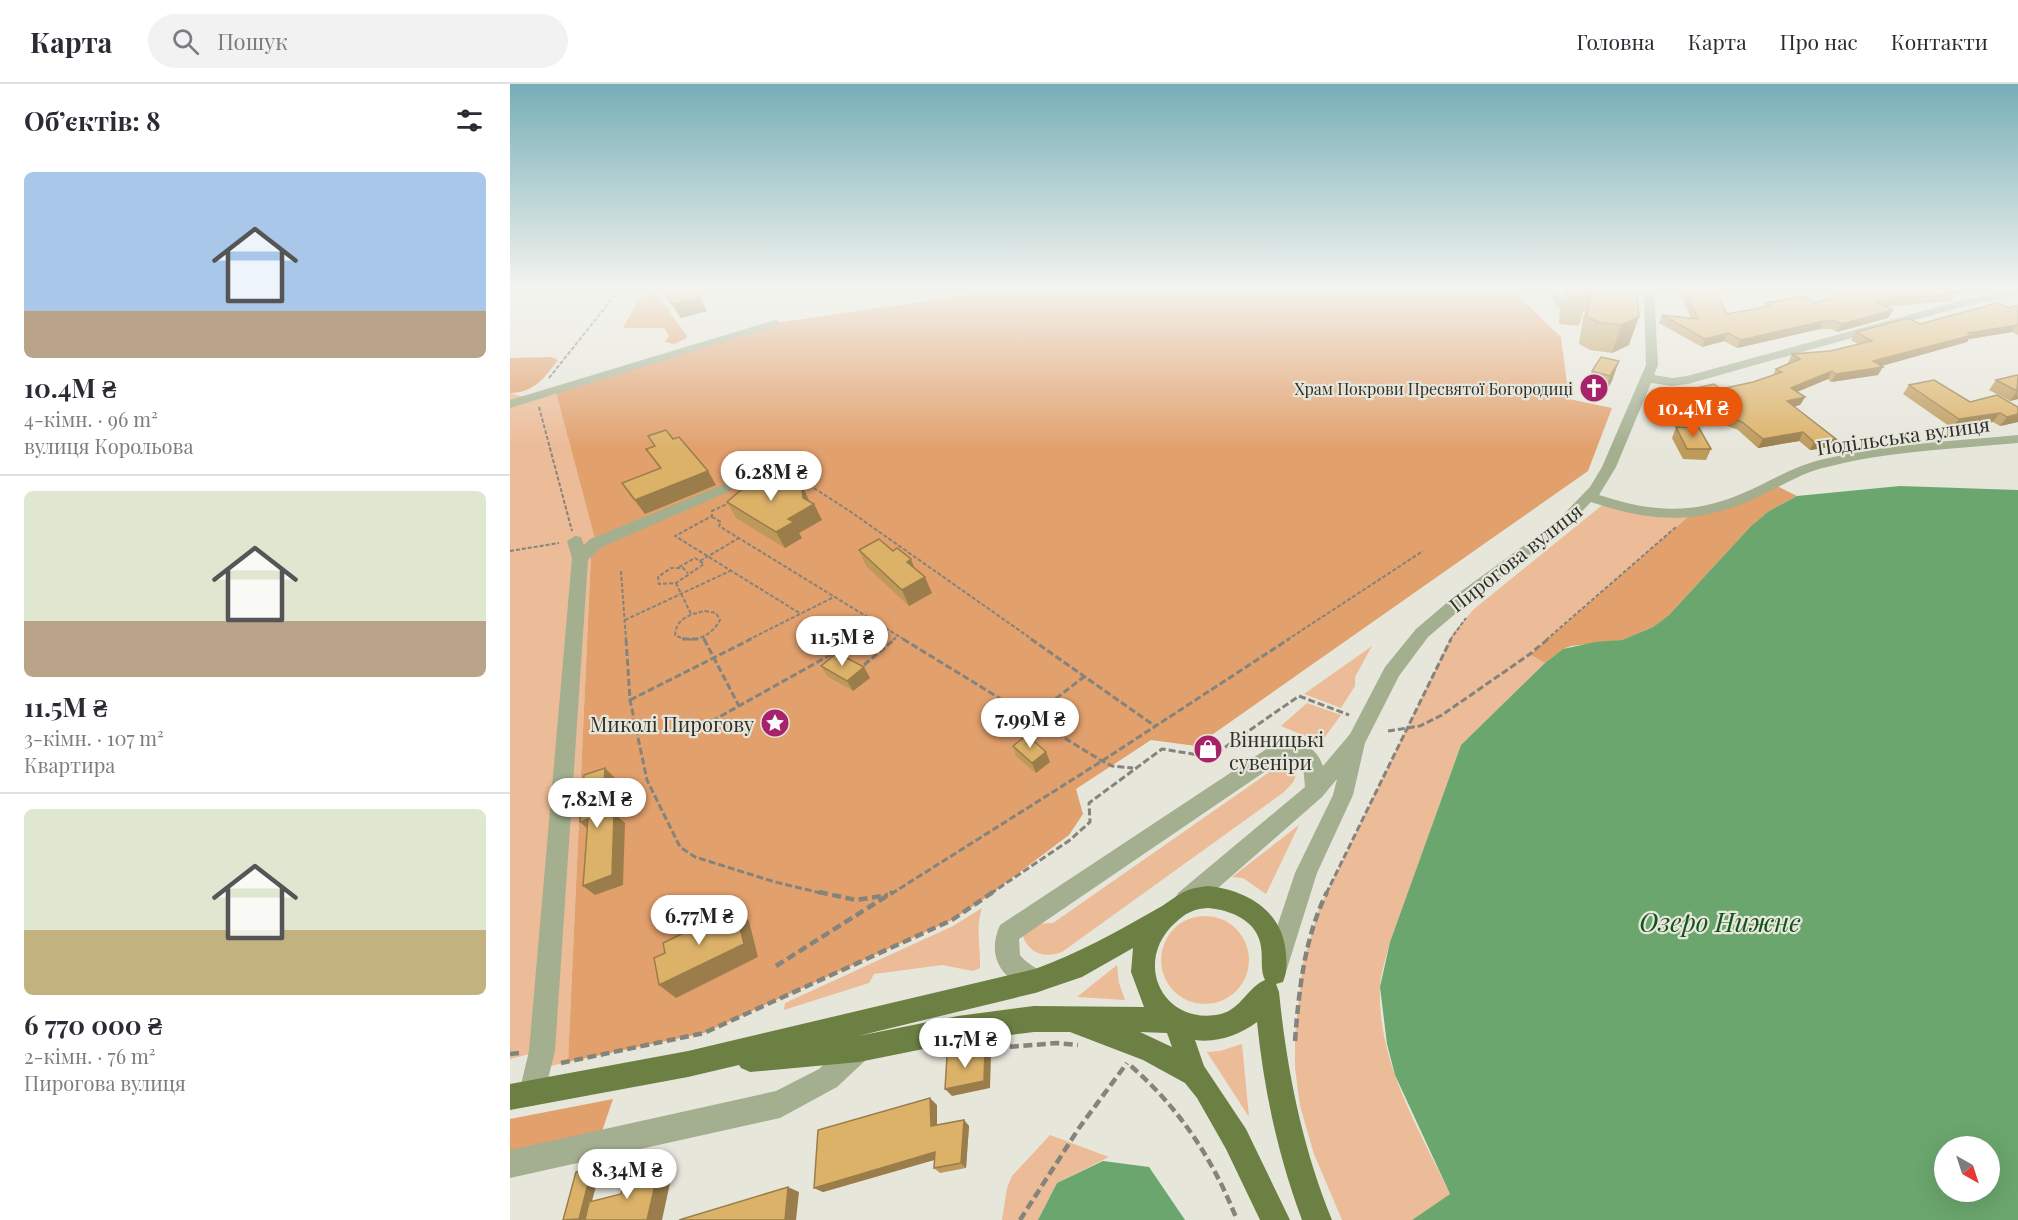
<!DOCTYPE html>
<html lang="uk">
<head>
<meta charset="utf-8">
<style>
  :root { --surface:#fff; --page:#f2f2f3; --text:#2b2b33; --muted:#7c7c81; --line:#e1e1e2; --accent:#ea580c }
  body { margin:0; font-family:"Playfair Display",serif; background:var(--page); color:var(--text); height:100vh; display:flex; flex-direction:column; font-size:22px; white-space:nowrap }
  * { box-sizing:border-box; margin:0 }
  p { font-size:20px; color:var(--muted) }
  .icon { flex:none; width:33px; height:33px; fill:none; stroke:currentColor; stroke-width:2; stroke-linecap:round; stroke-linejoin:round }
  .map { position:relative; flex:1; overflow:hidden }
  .details { display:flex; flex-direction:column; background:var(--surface); width:510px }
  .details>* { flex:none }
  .needle { width:39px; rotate:141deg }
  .buttons { position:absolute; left:1424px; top:1052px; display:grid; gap:12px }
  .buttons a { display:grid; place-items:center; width:66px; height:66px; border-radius:50%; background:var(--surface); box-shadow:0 6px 24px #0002; font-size:30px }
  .price { position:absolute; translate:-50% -51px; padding:0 14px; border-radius:21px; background:#fff; color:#222; font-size:20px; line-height:39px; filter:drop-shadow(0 2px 3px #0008) }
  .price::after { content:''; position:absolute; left:50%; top:36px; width:18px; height:14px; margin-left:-9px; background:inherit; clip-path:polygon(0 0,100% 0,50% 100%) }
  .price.selected { background:var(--accent); color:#fff }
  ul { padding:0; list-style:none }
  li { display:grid; align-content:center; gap:12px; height:318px; padding:0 24px }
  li+li { border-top:2px solid var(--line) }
  li span { display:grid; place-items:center; height:186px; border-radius:9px; color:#555 }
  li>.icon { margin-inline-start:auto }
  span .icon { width:108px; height:108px; fill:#fffc; stroke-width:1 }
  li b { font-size:26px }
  h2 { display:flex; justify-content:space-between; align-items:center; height:72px; padding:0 24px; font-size:26px }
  header { display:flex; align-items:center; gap:36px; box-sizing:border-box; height:84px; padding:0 30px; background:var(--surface); border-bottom:2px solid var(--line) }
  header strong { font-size:28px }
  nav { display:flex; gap:33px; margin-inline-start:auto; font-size:21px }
  .search { width:420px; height:54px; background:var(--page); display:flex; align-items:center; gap:15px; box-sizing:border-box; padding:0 21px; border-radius:33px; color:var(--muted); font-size:22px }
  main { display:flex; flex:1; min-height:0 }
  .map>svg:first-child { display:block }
  .green { fill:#ecbb97 }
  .forest { fill:#e2a06d }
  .water { fill:#6ba66e; fill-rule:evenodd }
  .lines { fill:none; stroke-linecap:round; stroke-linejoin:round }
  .path-far2 { stroke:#84837c; stroke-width:2; stroke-dasharray:4 2; stroke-linecap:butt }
  .path-far1 { stroke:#84837c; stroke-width:3; stroke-dasharray:7 3; stroke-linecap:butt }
  .path { stroke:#84837c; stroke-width:4.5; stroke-dasharray:9 4.5; stroke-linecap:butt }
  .minor { fill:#a3af8f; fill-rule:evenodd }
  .major { fill:#6d8044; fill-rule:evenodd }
  .wall { fill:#bd995a }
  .shaded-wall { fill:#9a7d4a }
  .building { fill:#dcb269; stroke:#9a7d4a; stroke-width:1.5 }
  .labels { text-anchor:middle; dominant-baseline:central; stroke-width:4.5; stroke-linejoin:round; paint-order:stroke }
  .far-poi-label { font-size:16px; fill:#2f2e2a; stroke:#e7e6db; text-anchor:end }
  .street-label { font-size:20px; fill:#2f2e2a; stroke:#e7e6db }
  .poi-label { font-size:20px; fill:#2f2e2a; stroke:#e7e6db; text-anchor:end }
  .near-water-label { font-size:26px; font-style:italic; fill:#12521c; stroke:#e7e6db }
</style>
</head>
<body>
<header>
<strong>Карта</strong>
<div class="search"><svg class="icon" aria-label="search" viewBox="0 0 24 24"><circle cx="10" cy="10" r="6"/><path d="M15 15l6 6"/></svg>Пошук</div>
<nav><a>Головна</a><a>Карта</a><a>Про нас</a><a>Контакти</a></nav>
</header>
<main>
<section class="details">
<h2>Об’єктів: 8<svg class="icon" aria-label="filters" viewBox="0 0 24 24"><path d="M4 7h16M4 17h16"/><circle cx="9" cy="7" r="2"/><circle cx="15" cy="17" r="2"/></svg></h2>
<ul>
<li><span style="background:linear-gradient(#a9c7e8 75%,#b9a48a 0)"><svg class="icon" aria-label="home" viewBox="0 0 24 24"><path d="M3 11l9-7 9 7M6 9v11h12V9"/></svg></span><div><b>10.4M ₴</b><p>4-кімн. · 96 m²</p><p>вулиця Корольова</p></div></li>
<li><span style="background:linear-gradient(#dfe7d0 70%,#b9a48a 0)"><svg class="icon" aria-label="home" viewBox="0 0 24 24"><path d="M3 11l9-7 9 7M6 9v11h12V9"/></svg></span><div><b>11.5M ₴</b><p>3-кімн. · 107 m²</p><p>Квартира</p></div></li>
<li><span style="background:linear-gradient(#dfe7d0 65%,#c2b280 0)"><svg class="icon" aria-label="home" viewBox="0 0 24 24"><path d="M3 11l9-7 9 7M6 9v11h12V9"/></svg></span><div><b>6 770 000 ₴</b><p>2-кімн. · 76 m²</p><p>Пирогова вулиця</p></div></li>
</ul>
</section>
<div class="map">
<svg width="1508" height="1136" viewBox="0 0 1508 1136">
  <rect width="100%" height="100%" fill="#e7e6db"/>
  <g class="green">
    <path d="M45,305l41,154 -5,11 -23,508 -30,7 3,-18 -31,8v-666l18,5z"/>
    <path d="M1096,418l83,14 -159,137 15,10 -84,82 -71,197c-4,15 -9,30 -10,45 -3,75 39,142 70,207l-38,26h-70l-28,-66 -14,-48 -5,-38v-33l8,-72 16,-54 134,-276 21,-24z"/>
    <path d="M862,562l-17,31v9l-14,22 -37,-14z"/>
    <path d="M797,619l34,12 -25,34 -11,-13 -24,-10z"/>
    <path d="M771,680l13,4c5,11 -3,16 -10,24l-222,160c-22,8 -36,-1 -42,-24l12,-4 21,-1z"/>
    <path d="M789,741l-33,69 -23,-16 -11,-1z"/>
    <path d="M472,824c-7,21 -1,38 -2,60l-7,3 -31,-6 -68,9 -5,9 -85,27 1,-7 168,-77z"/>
    <circle cx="695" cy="876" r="44"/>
    <path d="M607,881l2,18 6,17 -48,-3z"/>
    <path d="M732,960l7,73 -42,-65 13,-1z"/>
    <path d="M540,1051l59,22 -52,26 -19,37h-36l5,-32 5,-12z"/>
  </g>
  <g class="forest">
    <path d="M492,206h510l49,47 8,62 43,9 -24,63 -392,275 -45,-6 -75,49 7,25 -14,21 -85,64 -32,21 -248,113 -136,29 23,-508 5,-11 -41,-154 220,-66z"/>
    <path d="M146,209l31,43v2l-13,6 -9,-2 4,-6 -5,-8h-41l16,-29z"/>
    <path d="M41,273l7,3c-13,17 -24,33 -48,33v-35z"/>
    <path d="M1263,400l24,12 -28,15 -18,15 -82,89 -16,12 -31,13 -51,6 -8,3 -18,14 -15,-9 159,-138z"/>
    <path d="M103,1015l-16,47 -87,18v-45z"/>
  </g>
  <g class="water">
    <path d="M1390,402l118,4v730h-606l38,-26 -55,-119 -8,-31 -7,-57 10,-45 71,-197 84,-82 18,-14 32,-7 27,-2 31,-13 16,-12 82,-89 18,-15 28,-15zM1434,1062h45v45h-45z"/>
    <path d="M593,1077l46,6 36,53h-147l19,-37z"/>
  </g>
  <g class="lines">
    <g class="path-far2">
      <path d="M39,294l70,-88"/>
      <path d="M29,323l33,124"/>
      <path d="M262,399l20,-9 59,38 182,128"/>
      <path d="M221,418l-19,9v5l-37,20 126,78"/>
      <path d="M202,433l9,5 -2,4 186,114"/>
      <path d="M0,467l49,-8"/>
      <path d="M190,477l39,-23"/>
      <path d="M169,483l16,-9 9,6 -28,19 -17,1 -1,-7 13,-9h12l5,5"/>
      <path d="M111,487l5,69"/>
      <path d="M166,499l15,31"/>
      <path d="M195,527l11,2 4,7c-9,17 -28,25 -45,15 1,-17 16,-21 30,-24z"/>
      <path d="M115,536l105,-49"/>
      <path d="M193,553l2,3"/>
      <path d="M238,556l86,-43"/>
      <path d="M347,556l25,-14"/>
      <path d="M383,556l5,-4"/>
      <path d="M777,556l136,-89"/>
      <path d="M940,556l16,-22"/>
      <path d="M1036,556l130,-113"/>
    </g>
    <g class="path-far1">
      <path d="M116,555l4,61 17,80 33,67 15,10 80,25 50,12"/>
      <path d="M172,555h16"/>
      <path d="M194,555l35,67"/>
      <path d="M393,555l199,122 10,5 21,2"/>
      <path d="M521,555l124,87"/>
      <path d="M354,581l31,-26"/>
      <path d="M120,616l121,-61"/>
      <path d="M522,633l53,-41"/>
      <path d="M193,642l156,-87"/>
      <path d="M878,647l32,-5 22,-11 88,-61 18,-15"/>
      <path d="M381,810l211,-133 187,-122"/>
      <path d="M480,810l80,-54 20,-18 -1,-19 73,-54 49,8 88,-61 50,19"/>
      <path d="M816,810l125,-255"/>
    </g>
    <g class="path">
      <path d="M309,808l37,8 32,-5"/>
      <path d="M266,882l117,-74"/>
      <path d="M785,957c4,-51 9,-102 32,-149"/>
      <path d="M473,965l74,-6 21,2"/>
      <path d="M0,970l10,-1"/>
      <path d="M51,979l143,-30 248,-113 41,-28"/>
      <path d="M621,982c49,43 82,93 106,154"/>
      <path d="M510,1136l59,-92 48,-65"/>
    </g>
    <g class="minor">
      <path d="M1038,206h10l6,12 19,3 1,-15h10v19l-6,3 -32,-5z"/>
      <path d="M1134,206h10l4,75 -4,10 18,3 15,-2 276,-76 55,-10v4l-53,12 -277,78 -16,2 -21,-3 -35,84 -17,28c55,18 96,20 149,-4 26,-12 49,-26 76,-32 63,-15 129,-18 194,-24v8c-64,6 -129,8 -191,24 -24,5 -45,19 -67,29 -60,29 -107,27 -169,6l-25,26 -98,75 -40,34 -29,39 -34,67 -12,52 -36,78 -32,102 -9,3 -9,-3 -3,-9 31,-93 38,-78 4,-16 -15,18 -128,112 -8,3 -8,-3 -4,-8 4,-8 127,-106 -2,-22 -8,-7 -13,2 -263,179 1,16c8,11 22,13 27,26l-3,9 -9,3c-31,-12 -50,-34 -35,-68l268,-177c23,-8 45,-9 55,18l27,-32 35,-67 31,-38 40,-34 100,-73 34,-35 12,-20 44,-102z"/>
      <path d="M265,236l4,1v4l-269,83v-8z"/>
      <path d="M215,400l7,4 -2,3 -128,56 -14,13 -33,491 -13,52 -10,3 -10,-3 -3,-10 10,-42 43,-493 -5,-17 8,-5 6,1 3,8 6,-6z"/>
      <path d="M349,952l9,4 4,9 -4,9 -31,29 -57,31 -270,60v-28l266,-59 43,-22 31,-29z"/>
    </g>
    <path class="major" d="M698,802c39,4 75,25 78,68 1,10 1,18 -3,28l-7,2 3,8c8,79 23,154 53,228h-30c-24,-65 -38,-129 -45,-198 -17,13 -40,21 -62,18l9,26 42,63 44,91h-30l-34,-71 -29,-51 -12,-15 -42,-23 -73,-28h-36l-76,10 -99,20 -109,10 -9,-4 -2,-3 -51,12 -178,33v-26l178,-33 347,-82c42,-15 81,-37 120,-59 23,-12 23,-21 53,-24zM698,824c23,2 50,13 53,39 2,12 -1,23 4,33 -17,7 -24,29 -44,34 -58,13 -89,-52 -46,-91 11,-10 18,-14 33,-15zM623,864l-2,24 13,35 -110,-1 -76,10 -100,20 177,-43 47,-16zM630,948l27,1 5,14z"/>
  </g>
  <g class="wall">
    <path d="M153,206h31l13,21 -26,7 -13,-18z"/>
    <path d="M1056,206h22l-1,9 -8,27 -20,-2 1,-14z"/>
    <path d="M1098,206h29l-8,55 -17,8 -22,-3 -11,-6 4,-26 8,-27 17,2z"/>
    <path d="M1169,206h36l12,24 37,-7 2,-4h49l17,-5 9,-8h130l-16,4 -4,7 -65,6 2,11 -51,14 -6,-3h-11l-83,19 -13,-7 -22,6 -43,-24 3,-8 29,3z"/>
    <path d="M1508,221v30l-6,-3 -43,7 -2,3 -86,24 -3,9 -47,7 -3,-3 -31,13 8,5 -5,8 -5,1 36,41 -21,3 -11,-9 -41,7 -20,-18 -13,-5 -41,-27 3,-8 34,-1 32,-7 20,-7 3,-6 13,-6h-1l4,-9 38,-3 28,-7 -7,-4 5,-8 64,-8 90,-16z"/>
    <path d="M1091,273l11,24 -9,15 -17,-5 6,-20z"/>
    <path d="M1508,292v23l-8,2 -21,-11 7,-10z"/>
    <path d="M1399,301l61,17 48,5v15l-18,4 -7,-4 -41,6 -49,-34z"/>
    <path d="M1166,343l35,22 -5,11 -23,-1 -11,-21z"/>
    <path d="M138,352l25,3 43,46 -71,29 -14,-17 -9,-14 37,-15 -13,-19 8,-3z"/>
    <path d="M299,417l5,3 8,16 -23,13 3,5 -17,10 -49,-30 -9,-16z"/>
    <path d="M349,466l55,18 18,25 -23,13 -43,-40z"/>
    <path d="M311,582l43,1 6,11 -17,13 -26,-15z"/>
    <path d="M503,662l37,16 -14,11 -20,-17z"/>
    <path d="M427,1021v20l27,-5 5,6 -3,42 -26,5 -6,-5v-8l-111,32 -9,-4z"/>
  </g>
  <g class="shaded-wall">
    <path d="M1438,206h23l-16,4z"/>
    <path d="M190,213l7,14 -26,7 -8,-14z"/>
    <path d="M1383,226l-5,8 -51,14 5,-8z"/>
    <path d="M1129,233l-10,28 -17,8 9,-28z"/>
    <path d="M1314,237l-4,8 -83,19 4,-8z"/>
    <path d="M1507,240l-5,8 -43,7 -2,3 -96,27 12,-2 -5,8 -47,7 5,-8 37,-13 95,-28z"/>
    <path d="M1218,249l-4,8 -22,6 3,-8z"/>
    <path d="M1109,277l-7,20 -9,15 7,-20z"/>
    <path d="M1322,287l-4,8 -41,17 4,-8z"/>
    <path d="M1507,307l1,8 -8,2z"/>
    <path d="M1295,313l-5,8 -17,4 4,-8z"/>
    <path d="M1490,329l-7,9 -41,6 7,-9z"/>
    <path d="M1508,330v8l-18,4 7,-9z"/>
    <path d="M1293,348l-4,9 -41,7 5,-9z"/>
    <path d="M1326,355l-5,8 -21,3 4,-8z"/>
    <path d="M198,387l8,14 -71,29 -10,-14z"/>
    <path d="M292,402l8,16 4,2 8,16 -23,13 3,5 -17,10 -9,-16 12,-13 15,-21z"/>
    <path d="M401,475l6,16 -10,-13z"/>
    <path d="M415,493l7,16 -23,13 -7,-16z"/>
    <path d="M354,583l6,11 -17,13 -6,-10z"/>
    <path d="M536,668l4,10 -14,11 -4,-10z"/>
    <path d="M95,684l11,11 -3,48 -11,-10z"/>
    <path d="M104,729l11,10 -2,62 -28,10 -12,-9z"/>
    <path d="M78,735l3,13 -11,-10z"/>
    <path d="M225,824l14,13 9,36 -82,41 -17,-13z"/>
    <path d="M475,964l6,7 -1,33 -38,8 -7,-7z"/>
    <path d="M420,1014l7,7v27l-6,-6z"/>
    <path d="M454,1036l5,6 -3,42 -5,-5z"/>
    <path d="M425,1068l6,6 -118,34 -9,-4z"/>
    <path d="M82,1084l8,3 -13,49h-12z"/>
    <path d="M149,1084l13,6 -10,46h-15z"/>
    <path d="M278,1103l11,5 -3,28h-11z"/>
  </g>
  <g class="building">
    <path d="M153,206h31l6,7 -27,7z"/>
    <path d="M1057,206h21l-1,9 -21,-3z"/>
    <path d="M1106,206h21l2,27 -18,8 -23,-3 -11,-6 4,-25 25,2z"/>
    <path d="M1175,206h30l12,24 44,-8 -5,-3 38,-7 11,7 17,-5 9,-8h107l8,3 -82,8 19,9 -51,14 -7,-3h-11l-83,19 -13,-7 -23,6 -43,-24 36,4z"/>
    <path d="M1487,219l13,5 8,-3v20l-50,8 4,2 -99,26 10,6 -47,7 -4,-3 -41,17 14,9 -18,4 49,38 -22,3 -11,-10 -40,7 -21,-17 -13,-5 -42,-27 27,-6 7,5 32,-7 29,-10 -6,-3 24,-10 -8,-5 38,-3 42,-10 -16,-9 52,-14 12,6z"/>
    <path d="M1091,273l18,4 -9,15 -18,-5z"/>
    <path d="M1507,291l1,1 -1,15 -21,-11z"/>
    <path d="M1424,296l36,22 27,-7 21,12v7l-11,3 -7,-4 -41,6 -50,-34z"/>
    <path d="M1166,343l23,1 12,21h-24z"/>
    <path d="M156,346l7,9 6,-2 29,34 -73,29 -13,-17 39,-15 -15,-19 9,-3 -7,-10z"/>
    <path d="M255,392l16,9 9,-3 9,2 3,2 1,12 11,6 -26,15 6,3 -18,10 -49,-30 20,-17z"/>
    <path d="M369,455l14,12 4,-3 14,11 -4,3 18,15 -23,13 -43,-40z"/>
    <path d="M327,569l27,14 -17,14 -26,-15z"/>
    <path d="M517,651l19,17 -14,11 -19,-17z"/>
    <path d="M95,684l-3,49 12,-4 -2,62 -29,11 5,-67 -8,3 4,-47z"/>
    <path d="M225,824l9,36 -85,41 -5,-27 11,-5 -2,-10z"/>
    <path d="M475,964l-1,33 -39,8 2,-33z"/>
    <path d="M420,1014l1,28 33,-6 -3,43 -27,5 1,-16 -121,36 4,-58z"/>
    <path d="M82,1084l-13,51 -16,1 13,-48z"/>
    <path d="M149,1084l-12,52h-62l4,-18 32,-8 4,-17z"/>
    <path d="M278,1103l-3,33h-106z"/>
  </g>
  <linearGradient id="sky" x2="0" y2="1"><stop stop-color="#76aeb7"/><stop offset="0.56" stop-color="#f4f4ef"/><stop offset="1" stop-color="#f4f4ef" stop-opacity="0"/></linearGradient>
  <rect width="1508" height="365" fill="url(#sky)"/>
  <defs>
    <g id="church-disc" transform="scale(1.5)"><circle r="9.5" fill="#a7216b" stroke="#e7e6db"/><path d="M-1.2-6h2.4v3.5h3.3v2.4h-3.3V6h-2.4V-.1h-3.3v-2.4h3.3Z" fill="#fff"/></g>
    <g id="sight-disc" transform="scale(1.5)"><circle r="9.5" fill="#a7216b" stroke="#e7e6db"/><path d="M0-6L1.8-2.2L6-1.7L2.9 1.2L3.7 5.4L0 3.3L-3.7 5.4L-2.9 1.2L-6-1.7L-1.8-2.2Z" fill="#fff"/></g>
    <g id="shop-disc" transform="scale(1.5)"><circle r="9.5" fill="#a7216b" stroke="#e7e6db"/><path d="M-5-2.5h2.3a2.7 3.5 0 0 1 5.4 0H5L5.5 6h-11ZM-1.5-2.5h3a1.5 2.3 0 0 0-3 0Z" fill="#fff"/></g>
  </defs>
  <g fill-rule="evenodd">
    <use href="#church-disc" x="1084" y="304"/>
    <use href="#sight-disc" x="265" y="639"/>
    <use href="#shop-disc" x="698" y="665"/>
  </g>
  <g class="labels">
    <g class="far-poi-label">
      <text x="1063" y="304">Храм Покрови Пресвятої Богородиці</text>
    </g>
    <g class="street-label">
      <text transform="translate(1393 351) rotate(-8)">Подільська вулиця</text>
      <text transform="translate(1005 473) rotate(-38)">Пирогова вулиця</text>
    </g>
    <g class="poi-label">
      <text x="244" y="639">Миколі Пирогову</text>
      <text x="719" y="654" text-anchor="start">Вінницькі<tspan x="719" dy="23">сувеніри</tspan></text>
    </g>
    <g class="near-water-label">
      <text x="1210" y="837">Озеро Нижнє</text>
    </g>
  </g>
</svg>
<div class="buttons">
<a><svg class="needle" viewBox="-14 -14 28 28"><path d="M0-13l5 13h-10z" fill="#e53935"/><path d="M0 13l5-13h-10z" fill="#7c7c81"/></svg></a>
</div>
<b class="price selected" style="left:1183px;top:354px">10.4M ₴</b>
<b class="price" style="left:261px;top:418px">6.28M ₴</b>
<b class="price" style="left:332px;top:583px">11.5M ₴</b>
<b class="price" style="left:520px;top:665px">7.99M ₴</b>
<b class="price" style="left:87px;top:745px">7.82M ₴</b>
<b class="price" style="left:189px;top:862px">6.77M ₴</b>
<b class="price" style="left:455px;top:985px">11.7M ₴</b>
<b class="price" style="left:117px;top:1116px">8.34M ₴</b>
</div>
</main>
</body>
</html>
